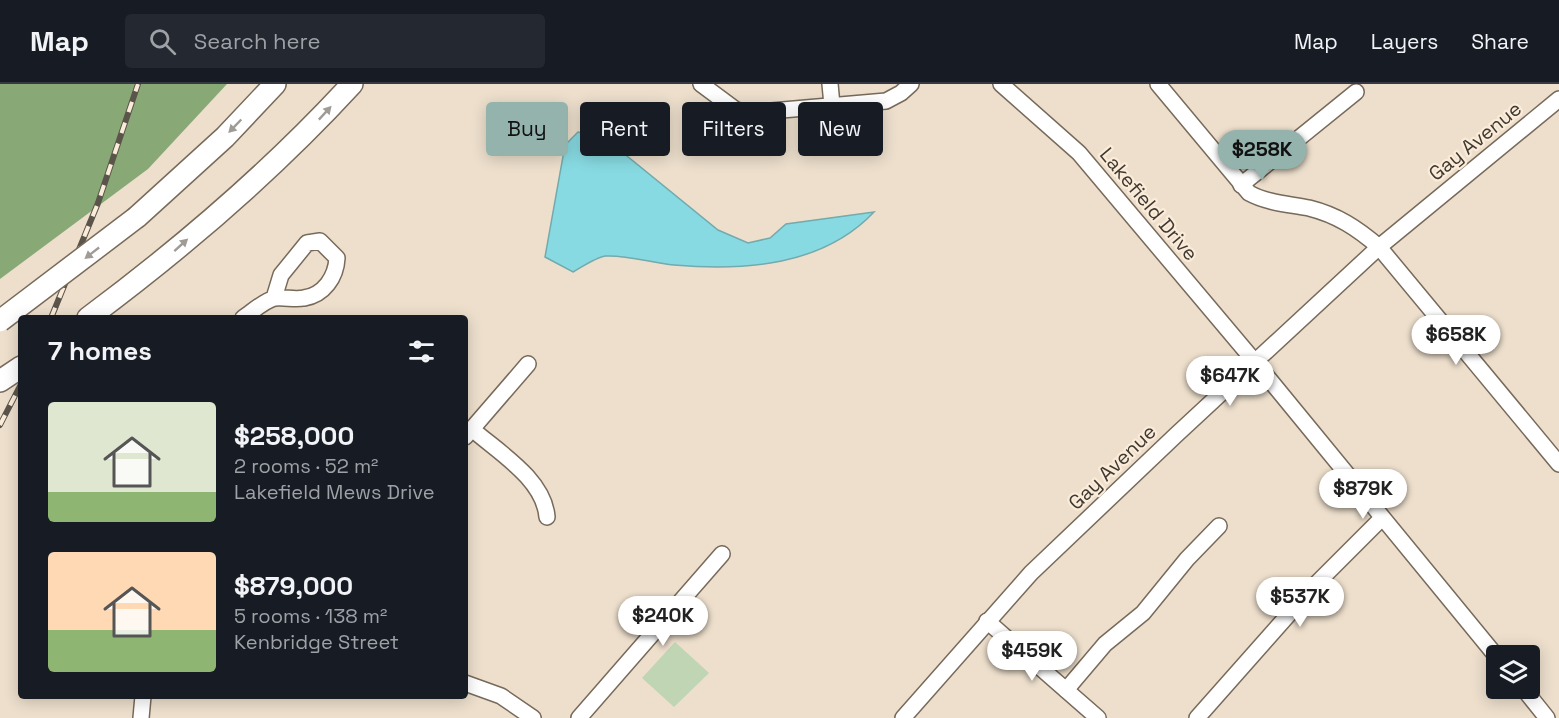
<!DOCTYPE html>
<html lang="en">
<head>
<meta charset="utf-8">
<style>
  :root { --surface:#171b24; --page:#242831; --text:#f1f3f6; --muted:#9ea1a6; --line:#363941; --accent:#94b3ad }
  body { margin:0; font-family:"Space Grotesk",sans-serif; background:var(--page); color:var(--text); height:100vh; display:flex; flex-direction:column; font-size:22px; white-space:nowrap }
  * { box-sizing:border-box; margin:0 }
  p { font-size:20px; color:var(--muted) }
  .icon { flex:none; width:33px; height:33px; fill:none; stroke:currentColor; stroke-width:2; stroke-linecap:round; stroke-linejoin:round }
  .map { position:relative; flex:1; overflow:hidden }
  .drawer { position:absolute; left:18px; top:231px; width:450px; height:384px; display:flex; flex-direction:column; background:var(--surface); border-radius:6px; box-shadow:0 3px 15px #0003 }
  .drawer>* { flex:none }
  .guide { position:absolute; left:486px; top:18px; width:570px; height:54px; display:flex; gap:12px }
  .controls { position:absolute; left:1486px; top:561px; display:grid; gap:12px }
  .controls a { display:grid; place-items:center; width:54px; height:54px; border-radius:6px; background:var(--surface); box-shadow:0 3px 15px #0003; font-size:30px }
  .price { position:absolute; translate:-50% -51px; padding:0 14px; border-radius:21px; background:#fff; color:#222; font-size:20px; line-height:39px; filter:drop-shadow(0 2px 3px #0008) }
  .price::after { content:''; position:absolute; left:50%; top:36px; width:18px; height:14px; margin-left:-9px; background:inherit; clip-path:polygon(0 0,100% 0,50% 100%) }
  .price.on { background:var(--accent); color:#111 }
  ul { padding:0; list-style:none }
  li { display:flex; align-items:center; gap:18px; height:150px; padding:0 30px }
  li span { display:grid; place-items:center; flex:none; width:168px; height:120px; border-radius:6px; color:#555 }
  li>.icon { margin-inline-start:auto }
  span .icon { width:72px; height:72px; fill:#fffc; stroke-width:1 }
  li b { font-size:26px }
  h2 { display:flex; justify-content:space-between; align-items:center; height:72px; padding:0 30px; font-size:26px }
  .chip { padding:0 21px; border-radius:6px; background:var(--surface); box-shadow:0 3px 15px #0003; font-size:21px; line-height:54px }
  .chip.on { background:var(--accent); color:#111 }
  header { display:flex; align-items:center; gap:36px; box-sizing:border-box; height:84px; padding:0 30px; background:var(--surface); border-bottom:2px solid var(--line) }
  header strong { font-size:28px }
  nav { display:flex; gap:33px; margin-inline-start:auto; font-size:21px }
  .search { width:420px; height:54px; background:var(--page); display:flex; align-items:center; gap:15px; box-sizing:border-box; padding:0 21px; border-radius:6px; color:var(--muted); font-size:22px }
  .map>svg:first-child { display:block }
  .green { fill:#bfd5b4 }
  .forest { fill:#88a976 }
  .water { fill:#88dae2; stroke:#72aaad; stroke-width:1.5 }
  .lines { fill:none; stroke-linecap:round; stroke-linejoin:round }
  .minor-casing { stroke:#776a5a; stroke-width:18 }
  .highway-casing { stroke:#776a5a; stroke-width:24 }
  .minor { stroke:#fff; stroke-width:15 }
  .highway { stroke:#fff; stroke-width:21 }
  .rail-casing { stroke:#5b544b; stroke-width:6 }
  .rail { stroke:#fbecd9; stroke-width:4; stroke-dasharray:11; stroke-linecap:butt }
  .highway-bridge-casing { stroke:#776a5a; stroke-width:24; stroke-linecap:butt }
  .highway-bridge { stroke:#fff; stroke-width:21 }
  .oneway { fill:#9f9c98 }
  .labels { text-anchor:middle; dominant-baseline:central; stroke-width:4.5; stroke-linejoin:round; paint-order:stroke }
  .street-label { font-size:20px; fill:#3f3932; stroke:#fbecd9 }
</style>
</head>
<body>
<header>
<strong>Map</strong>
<div class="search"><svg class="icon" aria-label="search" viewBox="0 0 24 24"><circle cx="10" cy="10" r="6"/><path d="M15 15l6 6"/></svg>Search here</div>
<nav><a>Map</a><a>Layers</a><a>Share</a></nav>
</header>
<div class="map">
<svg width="1559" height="634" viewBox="0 0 1559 634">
  <rect width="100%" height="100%" fill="#eddfcc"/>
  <path class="green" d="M675,558l34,31 -35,34 -32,-29z"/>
  <path class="forest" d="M0,0h227l-79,85 -148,110z"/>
  <path class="water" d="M578,48l28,7 112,91 30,13 22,-5 16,-14 88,-12c-51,54 -129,59 -200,53 -22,-2 -46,-10 -68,-9 -10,1 -24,11 -33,16l-28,-15 20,-112z"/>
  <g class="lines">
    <g class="minor-casing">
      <g id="minor">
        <path d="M701,0l35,26 12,3 138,-12 15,-8 10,-9"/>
        <path d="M830,0l2,21"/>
        <path d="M1001,0l78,69 176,209 242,295"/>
        <path d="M1158,0l91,109c18,10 40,11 60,15 28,7 48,20 70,39l180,217"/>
        <path d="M1241,101l115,-93"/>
        <path d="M243,234c9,-6 22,-18 32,-20 10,-1 20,2 29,0 20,-3 32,-21 33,-40l-17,-17 -13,2 -26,32 -7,23"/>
        <path d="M472,345c26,23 72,50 75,88"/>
        <path d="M465,353l63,-73"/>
        <path d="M987,537l111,97"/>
        <path d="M465,599l36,13 32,22"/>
        <path d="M1523,604l24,30"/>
        <path d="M1066,606l39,-46 38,-31 44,-54 32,-33"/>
        <path d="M141,634l2,-22"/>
        <path d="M579,634l143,-164"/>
        <path d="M903,634l128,-145 145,-138 203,-188 180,-148"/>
        <path d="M1197,634l115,-130 70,-70"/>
      </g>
    </g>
    <g class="highway-casing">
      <g id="highway">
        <path d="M137,133l88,-80 50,-53"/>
        <path d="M88,234c94,-70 185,-148 264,-234"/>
        <path d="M0,297l21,-14"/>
      </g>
    </g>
    <use href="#minor" class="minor"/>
    <use href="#highway" class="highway"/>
    <g class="rail-casing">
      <g id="rail">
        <path d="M51,234l47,-115 40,-119"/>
        <path d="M0,341l21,-41"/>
      </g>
    </g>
    <use href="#rail" class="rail"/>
    <g class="highway-bridge-casing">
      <path id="highway-bridge" d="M0,237l137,-104"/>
    </g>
    <use href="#highway-bridge" class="highway-bridge"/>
  </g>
  <defs><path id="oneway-solid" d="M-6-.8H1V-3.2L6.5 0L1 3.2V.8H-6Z" transform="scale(1.5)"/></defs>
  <g class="oneway">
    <use href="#oneway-solid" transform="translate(325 29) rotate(-47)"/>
    <use href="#oneway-solid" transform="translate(235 42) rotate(134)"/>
    <use href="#oneway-solid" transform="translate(181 161) rotate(-42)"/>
    <use href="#oneway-solid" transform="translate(92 169) rotate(142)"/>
  </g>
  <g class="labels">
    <g class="street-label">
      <text transform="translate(1475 57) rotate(-39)">Gay Avenue</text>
      <text transform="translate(1149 120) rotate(50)">Lakefield Drive</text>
      <text transform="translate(1112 383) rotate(-44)">Gay Avenue</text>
    </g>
  </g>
</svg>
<div class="controls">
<a><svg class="icon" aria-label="layers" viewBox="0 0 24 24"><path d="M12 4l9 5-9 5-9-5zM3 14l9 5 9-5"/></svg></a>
</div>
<b class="price on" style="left:1262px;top:97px">$258K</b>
<b class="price" style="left:1456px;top:282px">$658K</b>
<b class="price" style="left:1230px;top:323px">$647K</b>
<b class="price" style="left:1363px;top:436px">$879K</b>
<b class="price" style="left:1300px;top:544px">$537K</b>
<b class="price" style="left:663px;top:563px">$240K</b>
<b class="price" style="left:1032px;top:598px">$459K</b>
<div class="guide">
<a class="chip on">Buy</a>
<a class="chip">Rent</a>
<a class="chip">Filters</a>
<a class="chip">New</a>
</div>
<section class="drawer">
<h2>7 homes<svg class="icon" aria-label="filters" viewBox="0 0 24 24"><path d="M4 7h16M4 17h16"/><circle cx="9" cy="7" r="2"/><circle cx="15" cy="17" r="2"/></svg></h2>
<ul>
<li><span style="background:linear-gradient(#dfe7d0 75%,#8fb573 0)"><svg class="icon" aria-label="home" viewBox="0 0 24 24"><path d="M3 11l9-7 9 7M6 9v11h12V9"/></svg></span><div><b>$258,000</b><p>2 rooms · 52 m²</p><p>Lakefield Mews Drive</p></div></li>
<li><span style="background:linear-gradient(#ffd9b3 65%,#8fb573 0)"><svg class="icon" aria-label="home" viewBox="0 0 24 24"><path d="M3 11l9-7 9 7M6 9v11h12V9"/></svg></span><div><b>$879,000</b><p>5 rooms · 138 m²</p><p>Kenbridge Street</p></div></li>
</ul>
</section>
</div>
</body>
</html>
